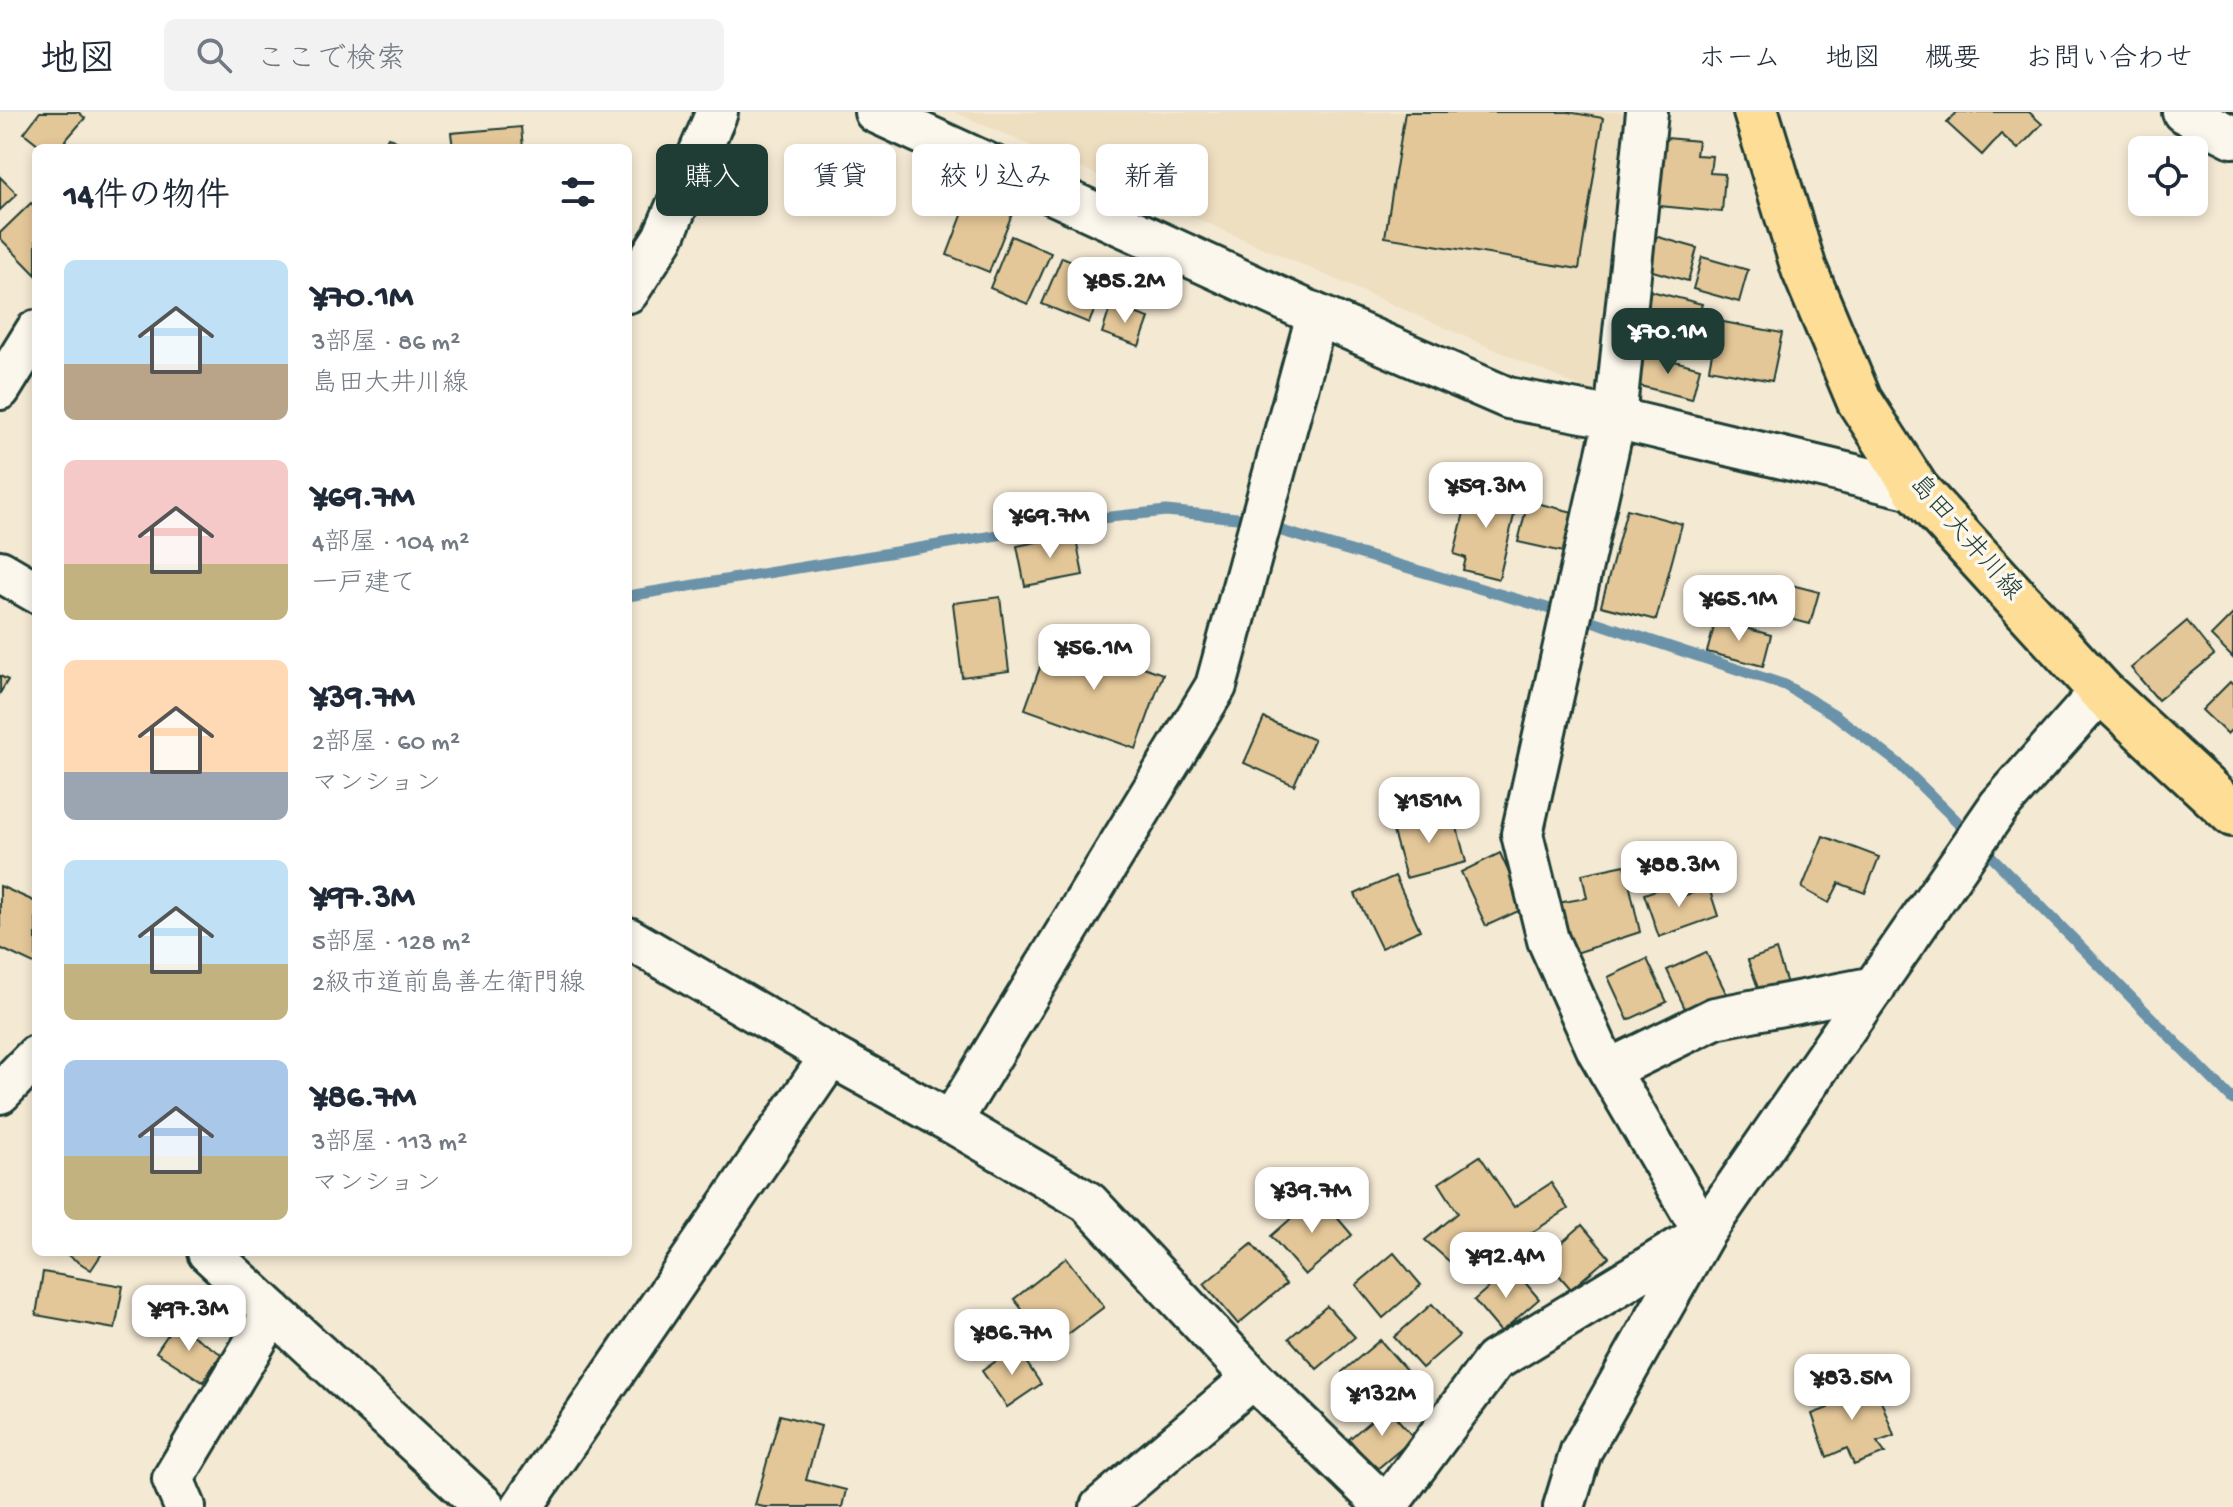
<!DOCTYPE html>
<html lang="ja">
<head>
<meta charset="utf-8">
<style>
  :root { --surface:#fff; --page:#f2f2f3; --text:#1f2937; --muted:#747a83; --line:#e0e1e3; --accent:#1f3d34 }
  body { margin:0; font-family:"Gochi Hand","Klee One",sans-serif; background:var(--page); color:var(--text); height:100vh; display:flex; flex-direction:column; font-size:30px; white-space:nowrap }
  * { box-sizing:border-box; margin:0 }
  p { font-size:26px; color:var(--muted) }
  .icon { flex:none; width:44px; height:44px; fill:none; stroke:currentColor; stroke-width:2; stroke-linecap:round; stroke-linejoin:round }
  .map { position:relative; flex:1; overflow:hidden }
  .side { position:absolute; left:32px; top:32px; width:600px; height:1112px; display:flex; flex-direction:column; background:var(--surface); border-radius:12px; box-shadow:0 4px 12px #0003 }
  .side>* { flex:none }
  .guide { position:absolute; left:656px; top:32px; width:760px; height:72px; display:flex; gap:16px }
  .controls { position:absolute; left:2128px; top:24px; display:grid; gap:16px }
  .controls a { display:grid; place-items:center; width:80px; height:80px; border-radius:12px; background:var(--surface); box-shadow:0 4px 12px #0003; font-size:40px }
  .price { position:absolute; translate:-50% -68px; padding:0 18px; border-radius:16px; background:#fff; color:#222; font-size:26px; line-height:52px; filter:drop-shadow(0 2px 4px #0008) }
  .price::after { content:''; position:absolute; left:50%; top:48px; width:24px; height:18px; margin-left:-12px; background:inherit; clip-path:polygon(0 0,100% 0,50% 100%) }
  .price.on { background:var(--accent); color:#fff }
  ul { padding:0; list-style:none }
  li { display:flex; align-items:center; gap:24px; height:200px; padding:0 32px }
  li span { display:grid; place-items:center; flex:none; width:224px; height:160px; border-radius:12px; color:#555 }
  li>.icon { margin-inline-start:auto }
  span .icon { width:96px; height:96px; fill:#fffc; stroke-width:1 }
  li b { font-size:34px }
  h2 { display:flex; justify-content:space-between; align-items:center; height:96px; padding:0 32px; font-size:34px }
  .tag { padding:0 28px; border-radius:12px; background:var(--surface); box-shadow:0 4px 12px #0003; font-size:28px; line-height:72px }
  .tag.on { background:var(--accent); color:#fff }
  header { display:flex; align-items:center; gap:48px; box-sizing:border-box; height:112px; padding:0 40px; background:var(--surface); border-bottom:2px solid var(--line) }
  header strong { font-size:38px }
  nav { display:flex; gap:44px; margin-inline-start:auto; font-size:28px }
  .search { width:560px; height:72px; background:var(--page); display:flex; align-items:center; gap:20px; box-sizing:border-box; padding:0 28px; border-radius:12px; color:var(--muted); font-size:30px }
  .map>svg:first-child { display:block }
  .built { fill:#efdfc1 }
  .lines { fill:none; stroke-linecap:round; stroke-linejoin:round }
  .stream { stroke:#6a93aa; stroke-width:11 }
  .building { fill:#e4c798; stroke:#1f3d34; stroke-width:2 }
  .minor-casing { stroke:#1f3d34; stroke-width:46 }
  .major-casing { stroke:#1f3d34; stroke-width:50 }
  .minor { stroke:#fbf7ec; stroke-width:40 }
  .major { stroke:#fedd96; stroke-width:44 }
  .labels { text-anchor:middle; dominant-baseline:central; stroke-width:7; stroke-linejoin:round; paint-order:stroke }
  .street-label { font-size:26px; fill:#1f3d34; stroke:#fbf7ec }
</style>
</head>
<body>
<header>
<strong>地図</strong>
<div class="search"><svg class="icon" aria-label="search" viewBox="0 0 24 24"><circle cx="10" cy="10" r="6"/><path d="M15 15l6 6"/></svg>ここで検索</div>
<nav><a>ホーム</a><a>地図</a><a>概要</a><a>お問い合わせ</a></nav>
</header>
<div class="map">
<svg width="2233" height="1395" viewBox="0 0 2233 1395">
  <rect width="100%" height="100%" fill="#f4e9d3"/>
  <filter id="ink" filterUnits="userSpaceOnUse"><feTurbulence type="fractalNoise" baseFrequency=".0125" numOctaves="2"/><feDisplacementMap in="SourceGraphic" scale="16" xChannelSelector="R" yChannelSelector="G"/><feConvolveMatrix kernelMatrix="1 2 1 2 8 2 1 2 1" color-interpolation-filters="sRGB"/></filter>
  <g filter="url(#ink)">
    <path class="built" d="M954,0h678l-27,286z"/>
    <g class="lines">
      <g class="stream">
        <path d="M628,484l473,-78 65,-7 71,7 355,103 193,64 50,30 63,48 72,71"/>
        <path d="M1981,734l252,254"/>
      </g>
    </g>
    <g class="building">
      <path d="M40,0h38l7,6 -26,30h-16l-19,-15z"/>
      <path d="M1405,0h163l35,6 -24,151 -194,-32z"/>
      <path d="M1957,0h72l13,12 -24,25 -17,-15 -19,21 -35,-32z"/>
      <path d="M521,15l2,21h-70l-2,-15z"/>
      <path d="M388,25l21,11h-27z"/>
      <path d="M1656,25l42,4 -2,14 16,1 -2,17 15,1 -3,38 -73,-7z"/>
      <path d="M0,65l17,17 -17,16z"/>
      <path d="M969,85l43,17 -23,58 -42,-17z"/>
      <path d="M31,91l5,5v67l-36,-37v-5z"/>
      <path d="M1651,123l46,13 -9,33 -46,-13z"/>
      <path d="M1011,124l40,17 -23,51 -38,-16z"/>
      <path d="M1062,145l47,19 -20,47 -47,-19z"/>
      <path d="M1702,145l46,13 -9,32 -46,-13z"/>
      <path d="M1647,178l55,14 -9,32 -54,-15z"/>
      <path d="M1111,193l38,13 -10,28 -37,-13z"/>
      <path d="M1718,209l64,12 -10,48 -63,-12z"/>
      <path d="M1645,241l55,15 -8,31 -56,-14z"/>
      <path d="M1471,371l48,11 -20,85 -36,-9 3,-12 -12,-4z"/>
      <path d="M1528,389l49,12 -9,40 -50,-11z"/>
      <path d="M1627,397l55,15 -26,96 -55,-14z"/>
      <path d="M1075,422l8,41 -58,11 -8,-40z"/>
      <path d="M1764,466l55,14 -9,32 -55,-14z"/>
      <path d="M1000,485l9,74 -47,6 -9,-74z"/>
      <path d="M2233,502v44l-22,-22z"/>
      <path d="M1716,508l55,15 -8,31 -56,-14z"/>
      <path d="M2187,509l27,34 -56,45 -27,-32z"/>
      <path d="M1052,522l111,40 -27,75 -111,-40z"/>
      <path d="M0,564l8,4 -8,13z"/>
      <path d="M2230,570l3,3v43l-6,6 -25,-24z"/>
      <path d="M1264,606l50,22 -20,45 -50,-22z"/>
      <path d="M1453,700l13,50 -60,16 -14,-50z"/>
      <path d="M1823,724l56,21 -14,36 -26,-10 -10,20 -27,-15z"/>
      <path d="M1500,741l25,55 -39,18 -25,-54z"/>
      <path d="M1625,753l15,67 -67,22 -16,-51 30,-5 -5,-24z"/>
      <path d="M1395,764l25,54 -39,18 -26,-54z"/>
      <path d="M1673,772l6,13 30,-9 9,28 -59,21 -15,-43z"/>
      <path d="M0,774l36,16v63l-36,-17z"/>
      <path d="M1776,838l14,43 -27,9 -15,-42z"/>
      <path d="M1706,840l21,43 -40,18 -20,-43z"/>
      <path d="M1647,847l20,43 -39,18 -20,-43z"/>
      <path d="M1480,1044l34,51 37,-24 17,26 -102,67 -41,-36 33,-27 -19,-30z"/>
      <path d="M1318,1083l34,40 -47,40 -34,-39z"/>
      <path d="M1582,1113l27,32 -38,32 -27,-31z"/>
      <path d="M1252,1132l34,40 -48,40 -34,-40z"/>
      <path d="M63,1140h40l-12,18z"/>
      <path d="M1394,1141l27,32 -38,33 -27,-33z"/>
      <path d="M1066,1146l38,49 -53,40 -37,-48z"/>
      <path d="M1512,1155l27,32 -38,33 -27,-32z"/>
      <path d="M43,1160l80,14 -8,43 -79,-14z"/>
      <path d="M1432,1192l27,32 -37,32 -28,-31z"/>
      <path d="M1327,1194l28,31 -38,32 -28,-31z"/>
      <path d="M175,1212l46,30 -18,28 -47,-30z"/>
      <path d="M1380,1228l27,31 -37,33 -28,-32z"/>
      <path d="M1016,1235l25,37 -34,23 -25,-36z"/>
      <path d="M1857,1265l8,22 12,-10 17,47 -17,6 8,11 -31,12 -7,-17 -20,9 -15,-43 16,-6 -7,-20z"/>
      <path d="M1387,1295l27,31 -38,32 -27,-31z"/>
      <path d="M780,1303l41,11 -15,54 40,10 -4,17h-78l-9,-2z"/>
    </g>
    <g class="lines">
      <g class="minor-casing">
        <g id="minor">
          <path d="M875,0l442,203 191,83 107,20 302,72"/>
          <path d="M1647,0l-32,306 -93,416 26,106 50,111 106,182"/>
          <path d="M2183,0l50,25"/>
          <path d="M628,180l35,-54 54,-126"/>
          <path d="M0,277l36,-58"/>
          <path d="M0,459l36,21"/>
          <path d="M628,826l203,118 120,66 137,80 165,176 133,129"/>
          <path d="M1609,958l106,-52 160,-31"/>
          <path d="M0,981l36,-37"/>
          <path d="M951,1010l265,-436 101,-371"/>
          <path d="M208,1140l277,255"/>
          <path d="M185,1395l-12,-28 100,-167"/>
          <path d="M522,1395l309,-451"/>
          <path d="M1101,1395l152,-129"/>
          <path d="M1386,1395l108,-146 207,-126"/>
          <path d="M1564,1395l17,-56 123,-218 295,-427 102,-115"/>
        </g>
      </g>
      <g class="major-casing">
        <path id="major" d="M1756,0l48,157 55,131 58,90 184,201 132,123"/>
      </g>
      <use href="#minor" class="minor"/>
      <use href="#major" class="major"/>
    </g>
  </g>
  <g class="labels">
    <g class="street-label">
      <text transform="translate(1964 427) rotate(49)">島田大井川線</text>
    </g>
  </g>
</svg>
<div class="controls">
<a><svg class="icon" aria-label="locate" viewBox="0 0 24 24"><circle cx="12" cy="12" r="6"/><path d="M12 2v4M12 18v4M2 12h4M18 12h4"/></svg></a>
</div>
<b class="price" style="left:1125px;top:213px">¥85.2M</b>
<b class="price on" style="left:1668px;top:264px">¥70.1M</b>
<b class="price" style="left:1486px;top:418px">¥59.3M</b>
<b class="price" style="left:1050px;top:448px">¥69.7M</b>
<b class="price" style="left:1739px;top:531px">¥65.1M</b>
<b class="price" style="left:1094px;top:580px">¥56.1M</b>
<b class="price" style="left:1429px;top:733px">¥151M</b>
<b class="price" style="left:1679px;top:797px">¥88.3M</b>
<b class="price" style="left:1312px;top:1123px">¥39.7M</b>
<b class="price" style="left:1506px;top:1188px">¥92.4M</b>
<b class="price" style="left:189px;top:1241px">¥97.3M</b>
<b class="price" style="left:1012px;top:1265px">¥86.7M</b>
<b class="price" style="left:1852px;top:1310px">¥83.5M</b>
<b class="price" style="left:1382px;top:1326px">¥132M</b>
<div class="guide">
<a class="tag on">購入</a>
<a class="tag">賃貸</a>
<a class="tag">絞り込み</a>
<a class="tag">新着</a>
</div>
<section class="side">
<h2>14件の物件<svg class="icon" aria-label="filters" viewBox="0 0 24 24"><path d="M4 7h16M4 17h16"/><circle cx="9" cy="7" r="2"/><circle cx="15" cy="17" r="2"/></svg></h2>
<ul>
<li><span style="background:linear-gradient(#bfe0f5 65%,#b9a48a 0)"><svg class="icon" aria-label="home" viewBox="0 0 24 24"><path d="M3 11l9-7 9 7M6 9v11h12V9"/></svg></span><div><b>¥70.1M</b><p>3部屋 · 86 m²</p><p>島田大井川線</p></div></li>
<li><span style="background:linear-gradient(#f6c9c9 65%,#c2b280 0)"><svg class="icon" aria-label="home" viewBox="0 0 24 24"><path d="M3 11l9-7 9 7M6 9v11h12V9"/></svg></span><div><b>¥69.7M</b><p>4部屋 · 104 m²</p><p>一戸建て</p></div></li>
<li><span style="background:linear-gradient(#ffd9b3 70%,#9aa5b1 0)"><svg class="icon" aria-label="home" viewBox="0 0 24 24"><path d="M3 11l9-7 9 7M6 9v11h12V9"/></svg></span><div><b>¥39.7M</b><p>2部屋 · 60 m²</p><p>マンション</p></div></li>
<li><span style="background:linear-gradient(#bfe0f5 65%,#c2b280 0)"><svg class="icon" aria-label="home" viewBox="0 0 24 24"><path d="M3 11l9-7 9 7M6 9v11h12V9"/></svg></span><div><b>¥97.3M</b><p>5部屋 · 128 m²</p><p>2級市道前島善左衛門線</p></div></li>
<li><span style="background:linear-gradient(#a9c7e8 60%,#c2b280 0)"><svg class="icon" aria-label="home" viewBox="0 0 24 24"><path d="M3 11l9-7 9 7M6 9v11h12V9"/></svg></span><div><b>¥86.7M</b><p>3部屋 · 113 m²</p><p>マンション</p></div></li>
</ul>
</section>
</div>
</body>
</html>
